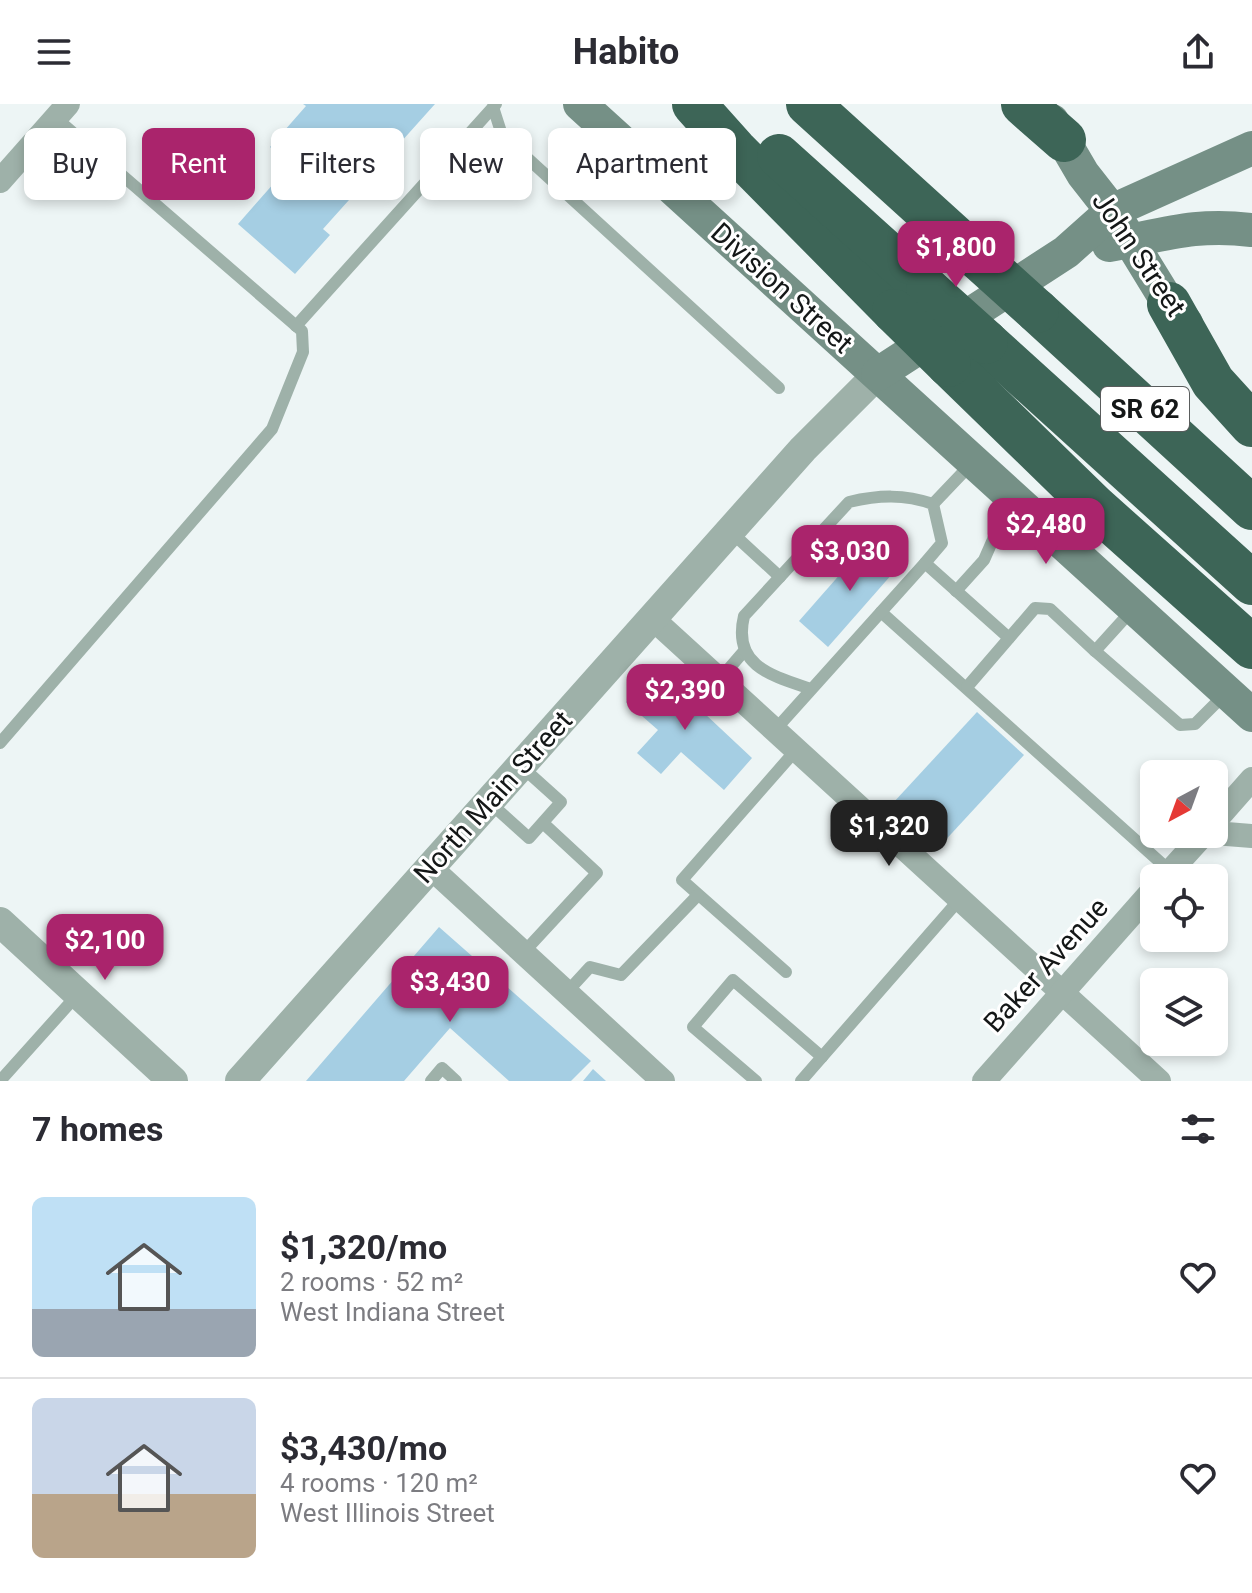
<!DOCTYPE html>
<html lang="en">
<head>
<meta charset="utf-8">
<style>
  :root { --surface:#fff; --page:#f2f2f3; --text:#2b2b33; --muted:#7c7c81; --line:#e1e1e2; --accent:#aa246c }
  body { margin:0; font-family:Roboto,sans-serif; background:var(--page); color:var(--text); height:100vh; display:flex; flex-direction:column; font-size:30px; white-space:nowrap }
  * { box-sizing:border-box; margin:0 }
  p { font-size:26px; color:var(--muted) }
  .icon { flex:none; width:44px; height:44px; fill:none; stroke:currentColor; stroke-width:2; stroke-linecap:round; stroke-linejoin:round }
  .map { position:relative; height:977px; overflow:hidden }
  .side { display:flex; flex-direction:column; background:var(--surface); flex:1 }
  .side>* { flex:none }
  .banner { position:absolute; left:24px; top:24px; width:800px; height:72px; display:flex; gap:16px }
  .needle { width:52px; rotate:221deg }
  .buttons { position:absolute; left:1140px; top:656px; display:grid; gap:16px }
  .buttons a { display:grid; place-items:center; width:88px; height:88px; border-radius:12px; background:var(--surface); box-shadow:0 4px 12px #0003; font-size:40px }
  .price { position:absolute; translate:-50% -68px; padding:0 18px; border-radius:16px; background:var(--accent); color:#fff; font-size:26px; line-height:52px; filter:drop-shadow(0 2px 4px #0008) }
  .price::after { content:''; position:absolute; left:50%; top:48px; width:24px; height:18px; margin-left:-12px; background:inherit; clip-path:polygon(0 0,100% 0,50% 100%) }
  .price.selected { background:#222; color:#fff }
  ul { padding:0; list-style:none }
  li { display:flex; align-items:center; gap:24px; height:200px; padding:0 32px }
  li+li { border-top:2px solid var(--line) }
  li span { display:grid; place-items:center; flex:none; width:224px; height:160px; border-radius:12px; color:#555 }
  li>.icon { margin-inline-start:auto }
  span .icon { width:96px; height:96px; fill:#fffc; stroke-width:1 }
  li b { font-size:34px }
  h2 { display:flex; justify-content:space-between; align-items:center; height:96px; padding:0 32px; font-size:34px }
  .chip { padding:0 28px; border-radius:12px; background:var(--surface); box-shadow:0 4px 12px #0003; font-size:28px; line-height:72px }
  .chip.selected { background:var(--accent); color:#fff }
  header { display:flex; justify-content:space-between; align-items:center; height:104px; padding:0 32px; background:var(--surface); font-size:36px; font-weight:700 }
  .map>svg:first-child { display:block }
  .building { fill:#a5cee3 }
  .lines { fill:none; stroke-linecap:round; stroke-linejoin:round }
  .service { stroke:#9eb1a9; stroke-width:12 }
  .minor { stroke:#9eb1a9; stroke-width:24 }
  .tertiary { stroke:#9eb1a9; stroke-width:30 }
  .secondary { stroke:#759086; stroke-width:34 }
  .motorway { stroke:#3d6557; stroke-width:44 }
  .motorway-bridge { stroke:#3d6557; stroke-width:44 }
  .labels { text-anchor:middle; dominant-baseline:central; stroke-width:6; stroke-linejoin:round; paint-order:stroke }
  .shield { fill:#fff; stroke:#5a5d5d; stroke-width:2 }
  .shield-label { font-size:26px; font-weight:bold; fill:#141717 }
  .street-label { font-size:28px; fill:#141717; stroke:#fff }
</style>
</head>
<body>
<header><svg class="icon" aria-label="menu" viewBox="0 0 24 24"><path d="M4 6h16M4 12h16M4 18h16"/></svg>Habito<svg class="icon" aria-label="share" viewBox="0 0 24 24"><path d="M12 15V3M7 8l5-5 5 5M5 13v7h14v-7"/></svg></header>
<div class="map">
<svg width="1252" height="977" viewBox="0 0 1252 977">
  <rect width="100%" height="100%" fill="#edf5f5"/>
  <g class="building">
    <path d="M303,0h132l-112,125 7,6 -35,39 -57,-50 52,-59 -20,-18 36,-41z"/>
    <path d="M871,435l29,26 -72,82 -29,-26z"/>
    <path d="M656,564l96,90 -28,32 -43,-38 -20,22 -24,-21 21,-23 -32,-28z"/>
    <path d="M977,608l47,43 -84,91 -47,-43z"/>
    <path d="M439,823l152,134 -20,20h-62l-59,-53 -46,53h-98z"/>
    <path d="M593,965l13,12h-23z"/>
  </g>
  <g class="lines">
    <g class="service">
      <path d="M493,3l9,28 277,253"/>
      <path d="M296,222l200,-222"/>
      <path d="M933,400l39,-41"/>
      <path d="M730,427l50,46"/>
      <path d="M925,459l84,75"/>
      <path d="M956,487l28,-31 11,-25 23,-30"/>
      <path d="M1133,505l-38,42 85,74 15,-1 29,-29"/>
      <path d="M881,508l289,259"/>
      <path d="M720,575l25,-29"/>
      <path d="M967,583l68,-79 15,1 45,42"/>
      <path d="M775,626l150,-167 17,-20 -9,-39c-29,-10 -54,-9 -84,-2l-105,114c-12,50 28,60 67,73"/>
      <path d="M0,639l272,-314 31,-77 -1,-21 -246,-213"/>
      <path d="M489,698l40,36 32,-36 -40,-36"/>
      <path d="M524,848l73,-79 -54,-50"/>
      <path d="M786,868l-104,-92 114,-130"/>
      <path d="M567,888l23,-25 31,8 77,-80"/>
      <path d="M0,977l78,-87"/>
      <path d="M431,977l11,-13 14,13"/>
      <path d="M756,977l-63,-54 40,-47 89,77"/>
      <path d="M801,977l158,-181"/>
    </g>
    <g class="minor">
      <path d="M0,77l68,-77"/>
      <path d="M652,514l507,463"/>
      <path d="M1214,718l38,-43"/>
      <path d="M1214,729l38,3"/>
      <path d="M430,763l233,214"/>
      <path d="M1164,774l40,-44"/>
      <path d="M984,977l170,-192"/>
    </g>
    <g class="tertiary">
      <path d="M0,818l173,159"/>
      <path d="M240,977l563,-632 75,-75"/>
    </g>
    <g class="secondary">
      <path d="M580,0l672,611"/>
      <path d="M1052,17l31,53 29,37 57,93 17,19"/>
      <path d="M1109,141c55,-10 85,-22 143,-15"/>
      <path d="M878,270l188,-122 46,-41 140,-63"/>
    </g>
    <g class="motorway">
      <path d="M694,0l41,46 159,161"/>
      <path d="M808,0l170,154"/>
      <path d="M1023,0l41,36"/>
      <path d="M779,52l149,134"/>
      <path d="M1169,200l44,78 39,43"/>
      <path d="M1037,207l215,197"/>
      <path d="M986,238l266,241"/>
      <path d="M949,261l146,142 157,140"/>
    </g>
    <g class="motorway-bridge">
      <path d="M978,154l59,53"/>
      <path d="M928,186l58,52"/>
      <path d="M894,207l55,54"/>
    </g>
  </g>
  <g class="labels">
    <rect class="shield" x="1101" y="283" width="88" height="44" rx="6"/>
    <g class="shield-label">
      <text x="1145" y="305">SR 62</text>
    </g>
    <g class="street-label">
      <text transform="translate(1139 150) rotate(56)">John Street</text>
      <text transform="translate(782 184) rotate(42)">Division Street</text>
      <text transform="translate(493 693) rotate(-48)">North Main Street</text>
      <text transform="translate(1046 861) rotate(-48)">Baker Avenue</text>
    </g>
  </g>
</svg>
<div class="buttons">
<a><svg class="needle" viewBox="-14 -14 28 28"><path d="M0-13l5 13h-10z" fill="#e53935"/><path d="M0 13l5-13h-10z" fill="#7c7c81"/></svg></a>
<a><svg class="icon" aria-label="locate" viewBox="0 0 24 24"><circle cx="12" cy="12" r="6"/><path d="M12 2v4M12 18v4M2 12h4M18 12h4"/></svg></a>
<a><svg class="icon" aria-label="layers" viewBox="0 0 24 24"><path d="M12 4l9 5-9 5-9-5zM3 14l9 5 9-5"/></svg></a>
</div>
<b class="price" style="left:956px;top:185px">$1,800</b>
<b class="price" style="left:1046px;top:462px">$2,480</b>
<b class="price" style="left:850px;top:489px">$3,030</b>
<b class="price" style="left:685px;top:628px">$2,390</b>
<b class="price selected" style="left:889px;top:764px">$1,320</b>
<b class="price" style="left:105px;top:878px">$2,100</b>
<b class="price" style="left:450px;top:920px">$3,430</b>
<div class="banner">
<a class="chip">Buy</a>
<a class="chip selected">Rent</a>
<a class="chip">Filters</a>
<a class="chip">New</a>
<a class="chip">Apartment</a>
</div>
</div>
<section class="side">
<h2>7 homes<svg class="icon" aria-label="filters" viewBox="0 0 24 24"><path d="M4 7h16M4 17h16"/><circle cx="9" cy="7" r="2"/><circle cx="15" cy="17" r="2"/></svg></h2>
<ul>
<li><span style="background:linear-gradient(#bfe0f5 70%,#9aa5b1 0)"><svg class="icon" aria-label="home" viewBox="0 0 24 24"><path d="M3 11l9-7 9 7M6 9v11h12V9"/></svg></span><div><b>$1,320/mo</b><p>2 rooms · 52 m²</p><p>West Indiana Street</p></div><svg class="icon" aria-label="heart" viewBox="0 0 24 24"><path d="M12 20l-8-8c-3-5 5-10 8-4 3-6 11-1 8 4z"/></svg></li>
<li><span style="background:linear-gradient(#c9d6e8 60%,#b9a48a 0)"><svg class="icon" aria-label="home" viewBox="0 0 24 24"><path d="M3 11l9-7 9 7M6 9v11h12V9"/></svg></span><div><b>$3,430/mo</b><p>4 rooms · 120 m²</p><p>West Illinois Street</p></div><svg class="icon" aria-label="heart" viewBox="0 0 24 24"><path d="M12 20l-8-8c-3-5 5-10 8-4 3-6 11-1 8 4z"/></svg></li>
</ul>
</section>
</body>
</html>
